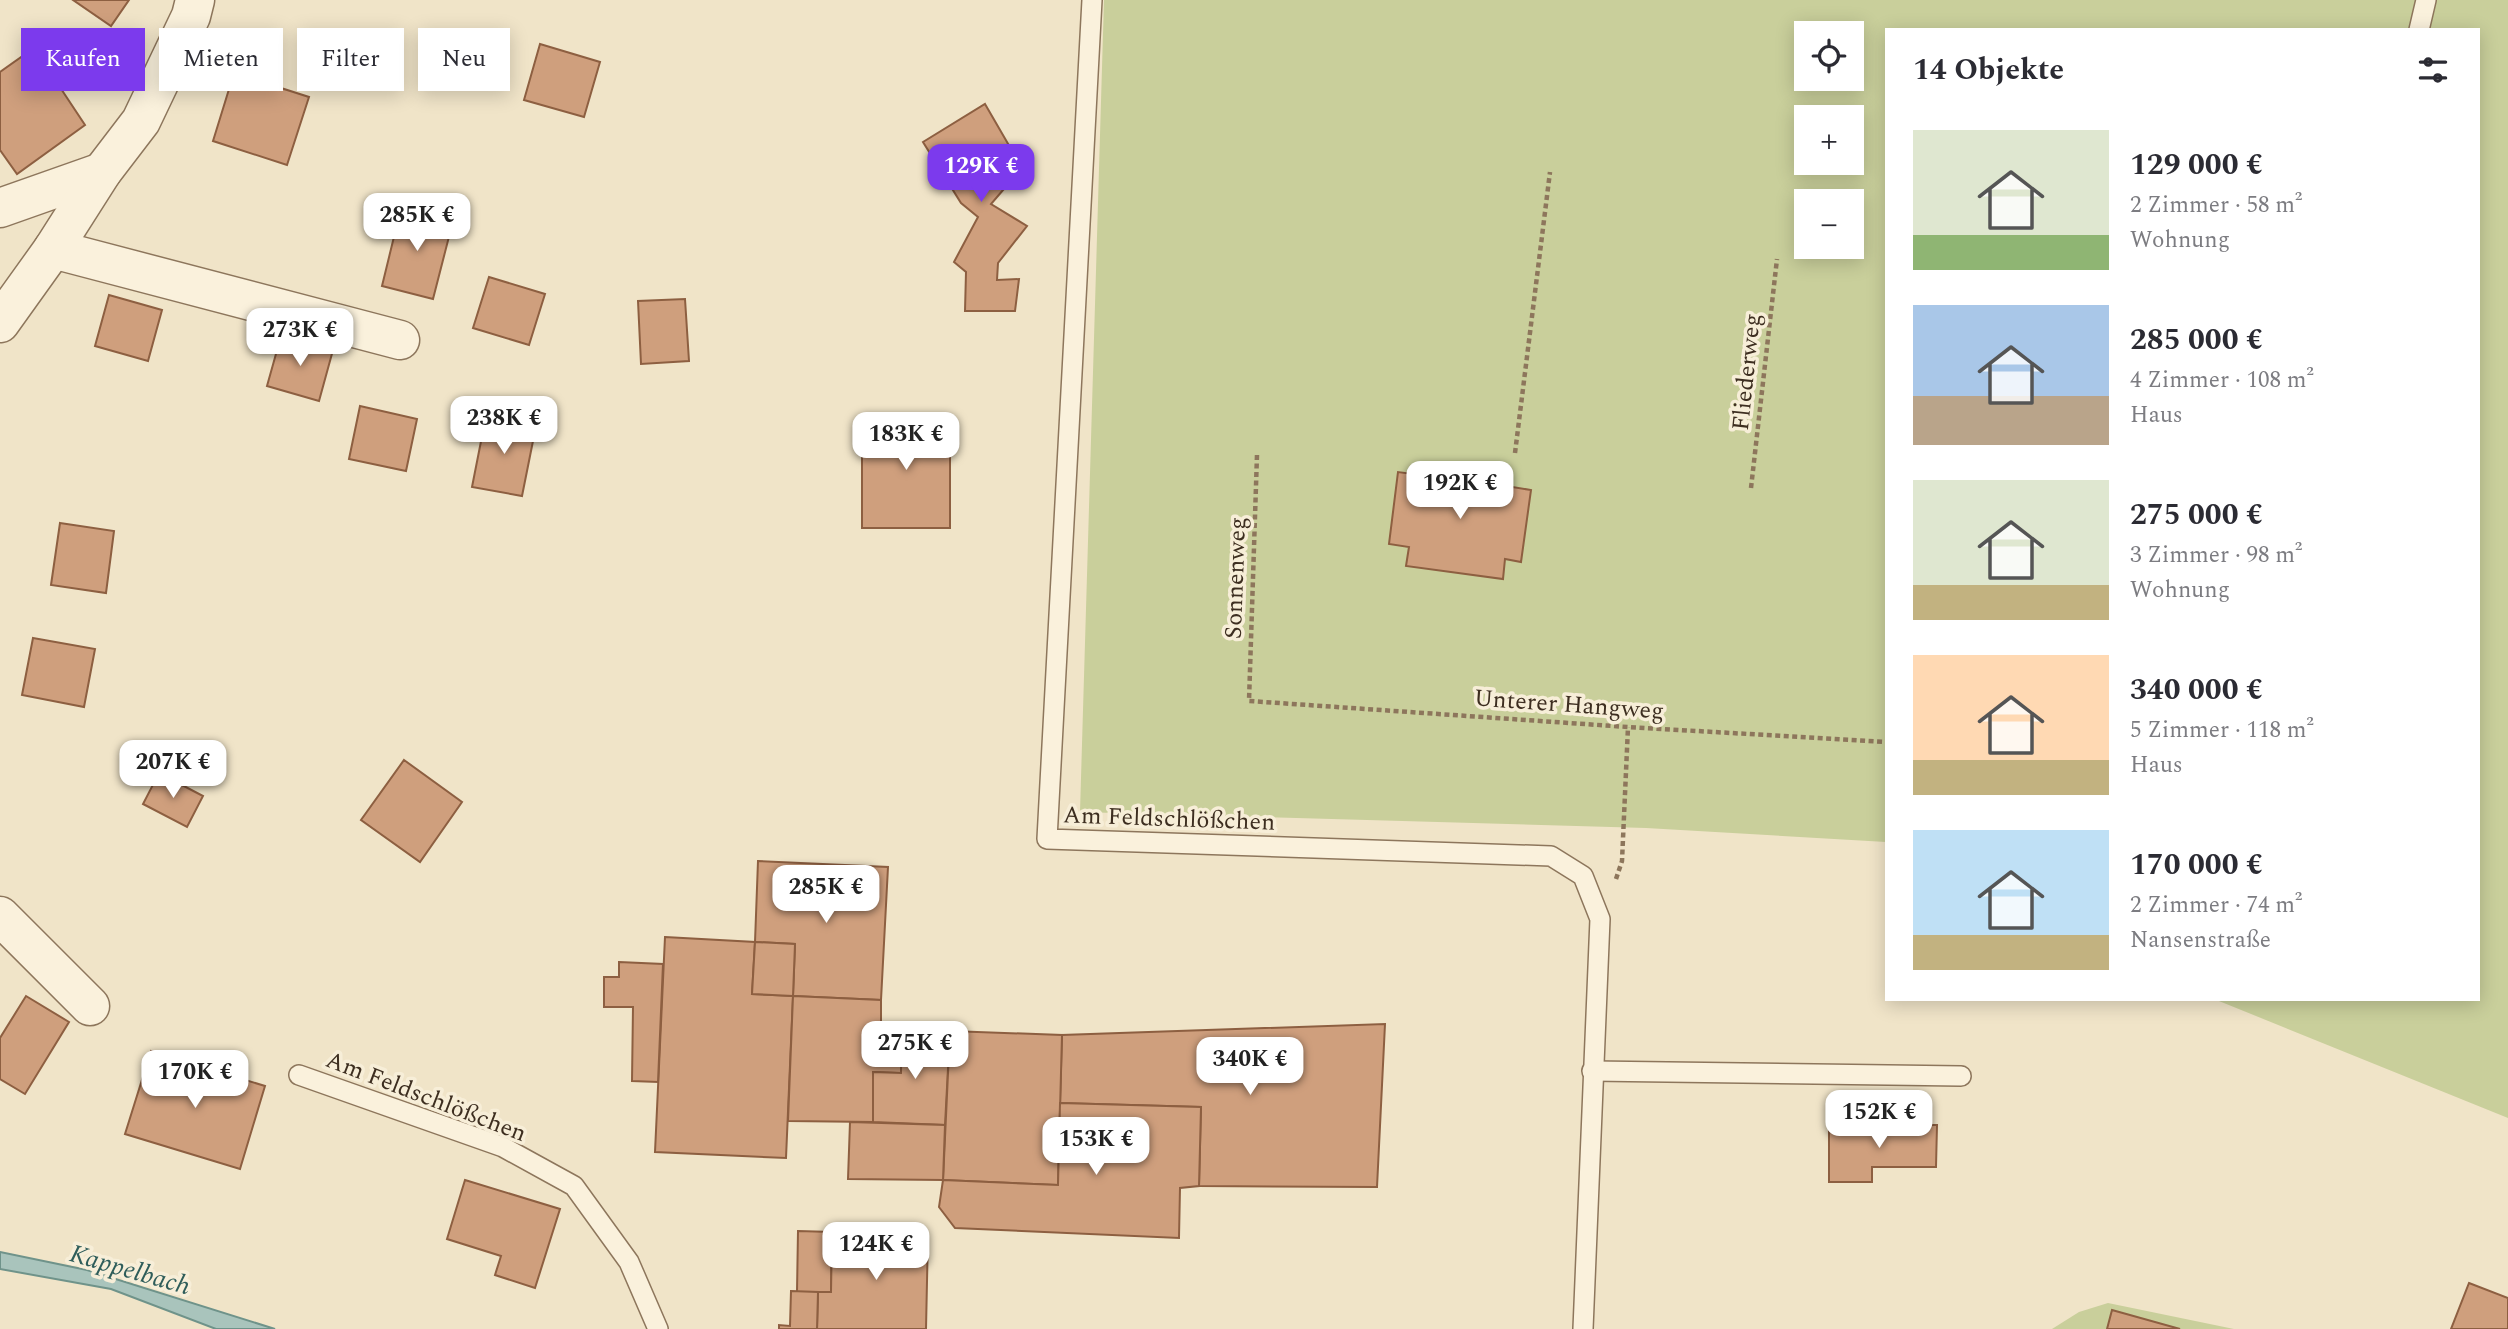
<!DOCTYPE html>
<html lang="de">
<head>
<meta charset="utf-8">
<style>
  :root { --surface:#fff; --page:#f7f7f7; --text:#2b2b33; --muted:#7c7c81; --accent:#7c3aed }
  body { margin:0; font-family:Spectral,serif; background:var(--page); color:var(--text); height:100vh; display:flex; flex-direction:column; font-size:26px; white-space:nowrap }
  * { box-sizing:border-box; margin:0 }
  p { font-size:23px; color:var(--muted) }
  .icon { flex:none; width:38px; height:38px; fill:none; stroke:currentColor; stroke-width:2; stroke-linecap:round; stroke-linejoin:round }
  .map { position:relative; flex:1; overflow:hidden }
  .drawer { position:absolute; left:1885px; top:28px; width:595px; height:973px; display:flex; flex-direction:column; background:var(--surface); border-radius:0px; box-shadow:0 4px 18px #0003 }
  .drawer>* { flex:none }
  .banner { position:absolute; left:21px; top:28px; width:665px; height:63px; display:flex; gap:14px }
  .controls { position:absolute; left:1794px; top:21px; display:grid; gap:14px }
  .controls a { display:grid; place-items:center; width:70px; height:70px; border-radius:0px; background:var(--surface); box-shadow:0 4px 18px #0003; font-size:35px }
  .price { position:absolute; translate:-50% -60px; padding:0 16px; border-radius:14px; background:#fff; color:#222; font-size:23px; line-height:46px; filter:drop-shadow(0 2px 4px #0008) }
  .price::after { content:''; position:absolute; left:50%; top:42px; width:21px; height:16px; margin-left:-10px; background:inherit; clip-path:polygon(0 0,100% 0,50% 100%) }
  .price.selected { background:var(--accent); color:#fff }
  ul { padding:0; list-style:none }
  li { display:flex; align-items:center; gap:21px; height:175px; padding:0 28px }
  li span { display:grid; place-items:center; flex:none; width:196px; height:140px; border-radius:0px; color:#555 }
  li>.icon { margin-inline-start:auto }
  span .icon { width:84px; height:84px; fill:#fffc; stroke-width:1 }
  li b { font-size:30px }
  h2 { display:flex; justify-content:space-between; align-items:center; height:84px; padding:0 28px; font-size:30px }
  .pill { padding:0 24px; border-radius:0px; background:var(--surface); box-shadow:0 4px 18px #0003; font-size:24px; line-height:63px }
  .pill.selected { background:var(--accent); color:#fff }
  .map>svg:first-child { display:block }
  .green { fill:#c9cf9b; fill-rule:evenodd }
  .water { fill:#a9c4bc; stroke:#6f938a; stroke-width:2 }
  .building { fill:#cf9f7d; stroke:#8d5f41; stroke-width:2 }
  .lines { fill:none; stroke-linecap:round; stroke-linejoin:round }
  .service-casing { stroke:#8d765c; stroke-width:22 }
  .minor-casing { stroke:#8d765c; stroke-width:41 }
  .path { stroke:#8d765c; stroke-width:4.5; stroke-dasharray:5 3.5; stroke-linecap:butt }
  .service { stroke:#faf1dc; stroke-width:19 }
  .minor { stroke:#faf1dc; stroke-width:38 }
  .labels { text-anchor:middle; dominant-baseline:central; stroke-width:7; stroke-linejoin:round; paint-order:stroke }
  .street-label { font-size:24px; fill:#3d2e20; stroke:#f7eed8 }
  .water-label { font-size:26px; font-style:italic; fill:#2f5d5a; stroke:#f7eed8 }
</style>
</head>
<body>
<div class="map">
<svg width="2508" height="1329" viewBox="0 0 2508 1329">
  <rect width="100%" height="100%" fill="#f0e4c8"/>
  <g class="green">
    <path d="M1104,0h1404v1118l-294,-119h264v-969h-592v812l-240,-14 -566,-16zM1806,33h46v46h-46zM1806,117h46v46h-46zM1806,201h46v46h-46z"/>
    <path d="M2108,1303l126,26h-182l27,-17z"/>
  </g>
  <path class="water" d="M0,1252l87,18 188,59h-59l-105,-40 -111,-20z"/>
  <g class="building">
    <path d="M73,0h56l-18,26z"/>
    <path d="M540,44l60,18 -16,55 -60,-17z"/>
    <path d="M34,48l51,77 -68,49 -17,-24v-78z"/>
    <path d="M234,73l75,24 -22,68 -74,-24z"/>
    <path d="M985,104l37,64 -31,36 36,22 -29,37 -1,17 22,-1 -4,32h-50l1,-39 -12,-10 24,-45 -17,-14 -38,-61z"/>
    <path d="M401,208l52,13 -20,78 -51,-13z"/>
    <path d="M489,277l56,17 -16,51 -56,-17z"/>
    <path d="M109,295l53,15 -14,51 -53,-15z"/>
    <path d="M685,299l4,62 -48,3 -3,-63z"/>
    <path d="M281,336l52,14 -14,51 -52,-15z"/>
    <path d="M360,406l57,13 -11,52 -57,-12z"/>
    <path d="M486,416l50,10 -14,70 -50,-9z"/>
    <path d="M862,416l88,1v111h-88z"/>
    <path d="M1453,464l49,7 -2,14 31,5 -10,72 -16,-3 -2,20 -97,-13 3,-19 -20,-3 9,-72 53,7z"/>
    <path d="M60,523l54,8 -8,62 -55,-8z"/>
    <path d="M33,638l62,11 -11,58 -62,-12z"/>
    <path d="M404,760l58,42 -42,60 -59,-42z"/>
    <path d="M159,773l44,23 -16,31 -44,-23z"/>
    <path d="M758,861l130,6 -7,133 -88,-4 2,-52 -40,-2z"/>
    <path d="M665,937l90,5 -3,52 41,2 -7,162 -131,-6z"/>
    <path d="M755,942l40,2 -2,52 -41,-2z"/>
    <path d="M619,962l44,2 -5,118 -26,-1 1,-74h-29v-30h15z"/>
    <path d="M26,996l43,26 -44,72 -25,-15v-41z"/>
    <path d="M793,996l88,4v28h21l-1,45 -28,-1v50l-85,-1z"/>
    <path d="M1385,1024l-8,163 -178,-1 2,-79 -141,-4 2,-68z"/>
    <path d="M902,1028l48,3 -5,94 -72,-3v-50l28,1z"/>
    <path d="M950,1031l112,4 -4,150 -115,-5z"/>
    <path d="M151,1051l114,35 -25,83 -115,-35z"/>
    <path d="M1060,1103l141,4 -2,79 -19,2 -1,50 -224,-10 -16,-21 4,-27 115,5z"/>
    <path d="M850,1122l95,3 -2,55 -95,-1z"/>
    <path d="M1829,1125h108l-1,42h-64v15h-43z"/>
    <path d="M465,1180l95,29 -25,79 -40,-13 6,-19 -54,-17z"/>
    <path d="M798,1231l34,1 -1,60h-34z"/>
    <path d="M832,1232l96,2 -2,95h-109l1,-37h13z"/>
    <path d="M2469,1283l39,15v31h-57z"/>
    <path d="M791,1291l27,1 -1,37h-38v-4l11,1z"/>
    <path d="M2112,1310l68,19h-73z"/>
  </g>
  <g class="lines">
    <g class="service-casing">
      <g id="service">
        <path d="M1092,0l-45,839 504,17 32,20 17,43 -17,410"/>
        <path d="M2419,30l7,-30"/>
        <path d="M1592,1071l369,5"/>
        <path d="M299,1075l204,72 71,39 55,76 29,67"/>
      </g>
    </g>
    <g class="minor-casing">
      <g id="minor">
        <path d="M0,208l102,-36"/>
        <path d="M53,249l347,91"/>
        <path d="M0,323l53,-74 49,-77 39,-51 50,-105 4,-16"/>
        <path d="M0,916l90,90"/>
      </g>
    </g>
    <g class="path">
      <path d="M1515,453l35,-281"/>
      <path d="M1257,455l-8,246 379,26 258,15"/>
      <path d="M1751,488l26,-229"/>
      <path d="M1616,879l6,-18 6,-134"/>
    </g>
    <use href="#service" class="service"/>
    <use href="#minor" class="minor"/>
  </g>
  <g class="labels">
    <g class="street-label">
      <text transform="translate(1747 372) rotate(-84)">Fliederweg</text>
      <text transform="translate(1236 578) rotate(-88)">Sonnenweg</text>
      <text transform="translate(1569 705) rotate(4)">Unterer Hangweg</text>
      <text transform="translate(1169 819) rotate(2)">Am Feldschlößchen</text>
      <text transform="translate(426 1097) rotate(21)">Am Feldschlößchen</text>
    </g>
    <g class="water-label">
      <text transform="translate(130 1270) rotate(16)">Kappelbach</text>
    </g>
  </g>
</svg>
<div class="controls">
<a><svg class="icon" aria-label="locate" viewBox="0 0 24 24"><circle cx="12" cy="12" r="6"/><path d="M12 2v4M12 18v4M2 12h4M18 12h4"/></svg></a>
<a>+</a>
<a>−</a>
</div>
<b class="price selected" style="left:981px;top:204px">129K €</b>
<b class="price" style="left:417px;top:253px">285K €</b>
<b class="price" style="left:300px;top:368px">273K €</b>
<b class="price" style="left:504px;top:456px">238K €</b>
<b class="price" style="left:906px;top:472px">183K €</b>
<b class="price" style="left:1460px;top:521px">192K €</b>
<b class="price" style="left:173px;top:800px">207K €</b>
<b class="price" style="left:826px;top:925px">285K €</b>
<b class="price" style="left:915px;top:1081px">275K €</b>
<b class="price" style="left:1250px;top:1097px">340K €</b>
<b class="price" style="left:195px;top:1110px">170K €</b>
<b class="price" style="left:1879px;top:1150px">152K €</b>
<b class="price" style="left:1096px;top:1177px">153K €</b>
<b class="price" style="left:876px;top:1282px">124K €</b>
<div class="banner">
<a class="pill selected">Kaufen</a>
<a class="pill">Mieten</a>
<a class="pill">Filter</a>
<a class="pill">Neu</a>
</div>
<section class="drawer">
<h2>14 Objekte<svg class="icon" aria-label="filters" viewBox="0 0 24 24"><path d="M4 7h16M4 17h16"/><circle cx="9" cy="7" r="2"/><circle cx="15" cy="17" r="2"/></svg></h2>
<ul>
<li><span style="background:linear-gradient(#dfe7d0 75%,#8fb573 0)"><svg class="icon" aria-label="home" viewBox="0 0 24 24"><path d="M3 11l9-7 9 7M6 9v11h12V9"/></svg></span><div><b>129 000 €</b><p>2 Zimmer · 58 m²</p><p>Wohnung</p></div></li>
<li><span style="background:linear-gradient(#a9c7e8 65%,#b9a48a 0)"><svg class="icon" aria-label="home" viewBox="0 0 24 24"><path d="M3 11l9-7 9 7M6 9v11h12V9"/></svg></span><div><b>285 000 €</b><p>4 Zimmer · 108 m²</p><p>Haus</p></div></li>
<li><span style="background:linear-gradient(#dfe7d0 75%,#c2b280 0)"><svg class="icon" aria-label="home" viewBox="0 0 24 24"><path d="M3 11l9-7 9 7M6 9v11h12V9"/></svg></span><div><b>275 000 €</b><p>3 Zimmer · 98 m²</p><p>Wohnung</p></div></li>
<li><span style="background:linear-gradient(#ffd9b3 75%,#c2b280 0)"><svg class="icon" aria-label="home" viewBox="0 0 24 24"><path d="M3 11l9-7 9 7M6 9v11h12V9"/></svg></span><div><b>340 000 €</b><p>5 Zimmer · 118 m²</p><p>Haus</p></div></li>
<li><span style="background:linear-gradient(#bfe0f5 75%,#c2b280 0)"><svg class="icon" aria-label="home" viewBox="0 0 24 24"><path d="M3 11l9-7 9 7M6 9v11h12V9"/></svg></span><div><b>170 000 €</b><p>2 Zimmer · 74 m²</p><p>Nansenstraße</p></div></li>
</ul>
</section>
</div>
</body>
</html>
